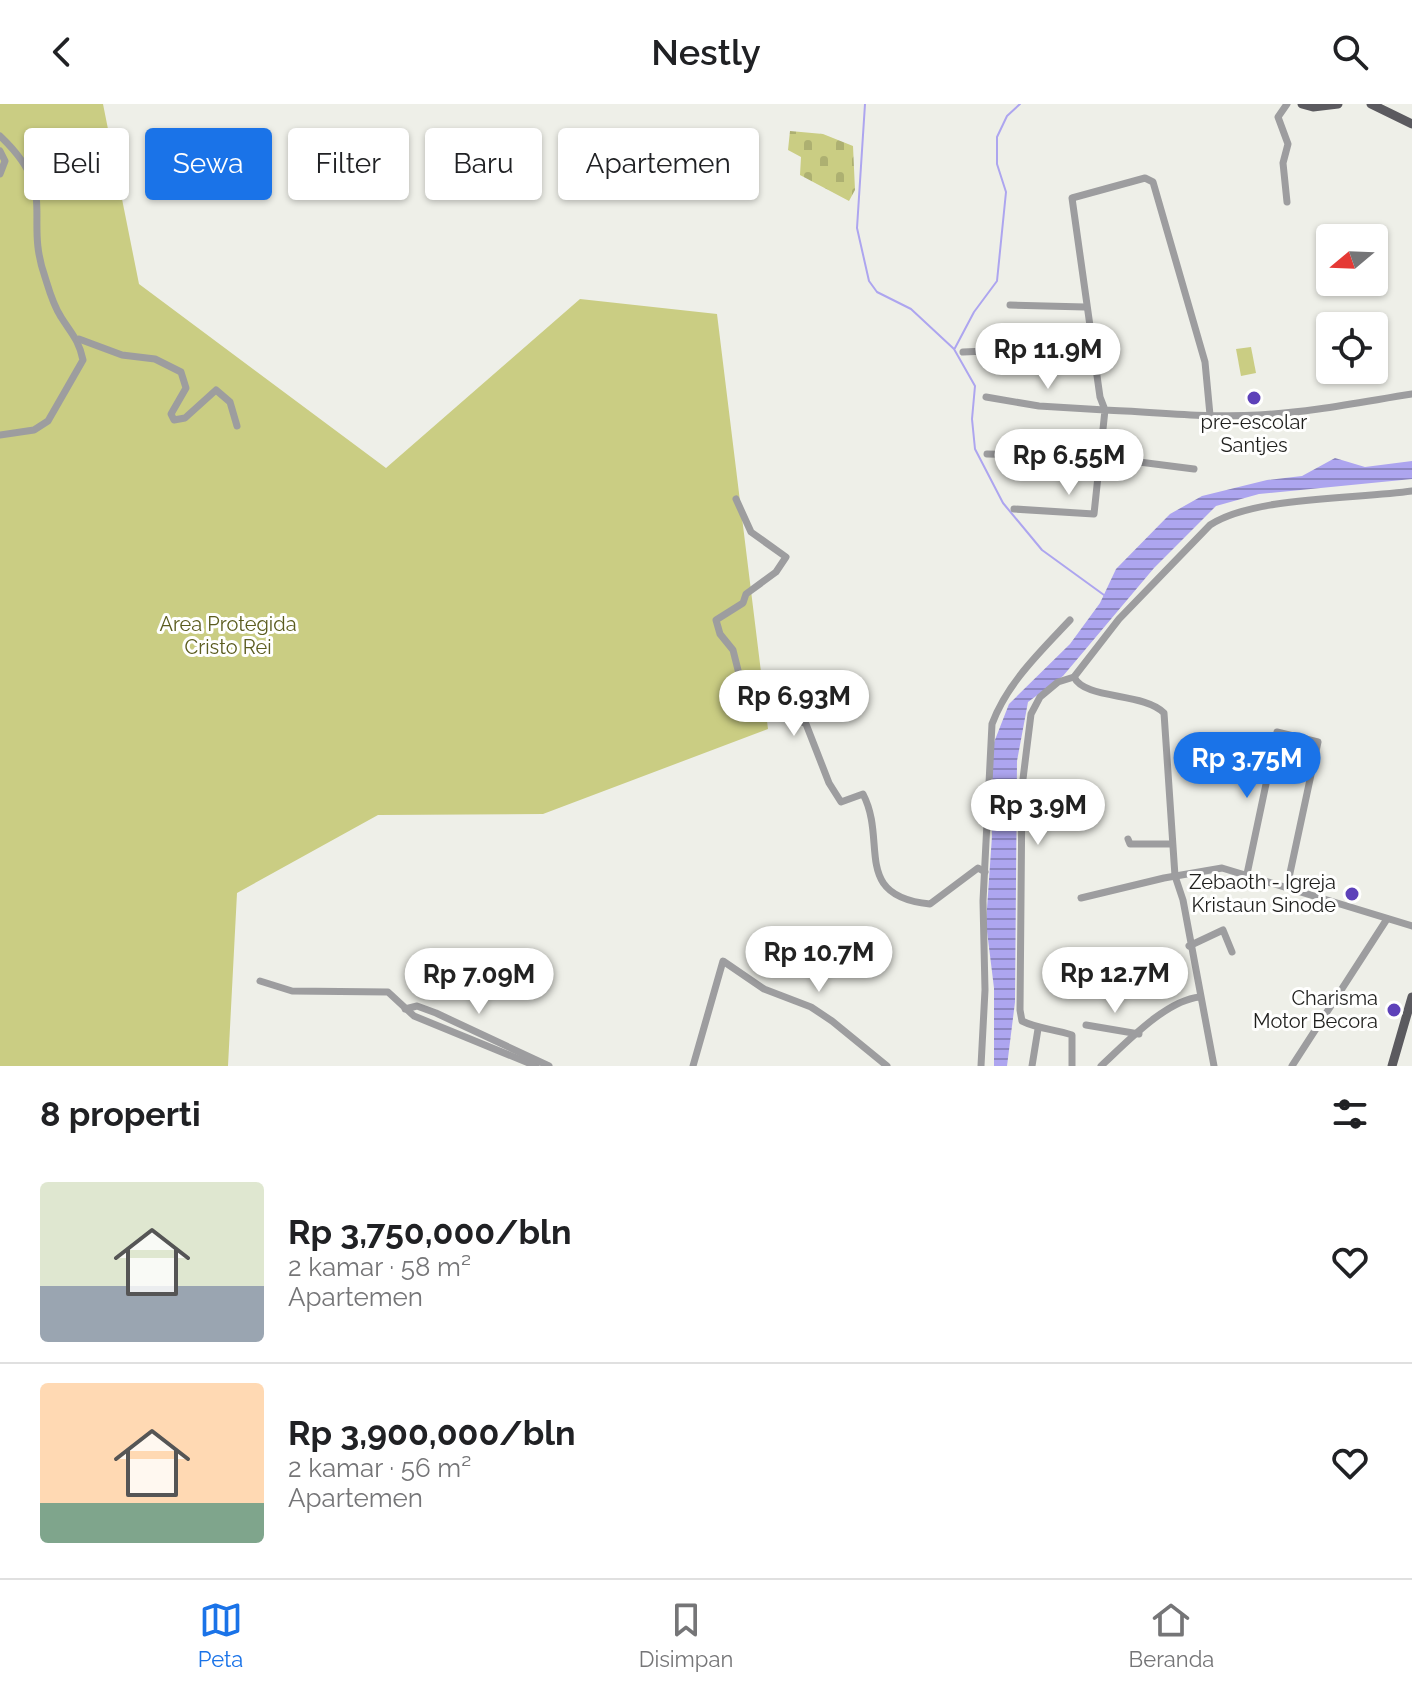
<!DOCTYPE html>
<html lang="id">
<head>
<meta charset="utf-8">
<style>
  :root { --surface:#fff; --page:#f6f6f6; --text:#202124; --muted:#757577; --line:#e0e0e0; --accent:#1a73e8 }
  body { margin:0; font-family:Raleway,sans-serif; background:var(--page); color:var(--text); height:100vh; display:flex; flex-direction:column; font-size:30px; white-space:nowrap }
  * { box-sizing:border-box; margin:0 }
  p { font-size:26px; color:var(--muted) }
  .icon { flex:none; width:44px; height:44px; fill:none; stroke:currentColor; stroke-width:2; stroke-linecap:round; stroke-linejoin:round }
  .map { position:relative; height:962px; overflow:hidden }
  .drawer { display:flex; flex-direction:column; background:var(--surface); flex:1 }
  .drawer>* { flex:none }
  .guide { position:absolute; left:24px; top:24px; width:800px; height:72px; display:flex; gap:16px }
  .needle { width:52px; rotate:251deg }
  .fabs { position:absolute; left:1316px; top:120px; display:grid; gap:16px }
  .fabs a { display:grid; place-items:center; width:72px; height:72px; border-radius:8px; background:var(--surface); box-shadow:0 2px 6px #0004; font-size:40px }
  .price { position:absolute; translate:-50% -68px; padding:0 18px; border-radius:28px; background:#fff; color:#222; font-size:26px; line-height:52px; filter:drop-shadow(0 2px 4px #0008) }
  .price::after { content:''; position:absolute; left:50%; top:48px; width:24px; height:18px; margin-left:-12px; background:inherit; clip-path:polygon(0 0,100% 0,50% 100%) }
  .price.current { background:var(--accent); color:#fff }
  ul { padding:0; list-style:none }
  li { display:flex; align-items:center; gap:24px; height:200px; padding:0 40px }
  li+li { border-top:2px solid var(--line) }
  li span { display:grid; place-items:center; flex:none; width:224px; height:160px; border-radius:8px; color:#555 }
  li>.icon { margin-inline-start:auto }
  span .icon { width:96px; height:96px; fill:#fffc; stroke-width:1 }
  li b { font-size:34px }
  h2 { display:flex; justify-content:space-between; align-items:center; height:96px; padding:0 40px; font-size:34px }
  .pill { padding:0 28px; border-radius:8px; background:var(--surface); box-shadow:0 2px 6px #0004; font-size:28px; line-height:72px }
  .pill.current { background:var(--accent); color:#fff }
  header { display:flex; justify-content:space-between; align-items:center; height:104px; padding:0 40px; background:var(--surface); font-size:36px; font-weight:600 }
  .dock { display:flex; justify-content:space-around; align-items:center; height:112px; border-top:2px solid var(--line); background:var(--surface); font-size:22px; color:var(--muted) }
  .dock a { display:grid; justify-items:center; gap:4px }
  .dock .current { color:var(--accent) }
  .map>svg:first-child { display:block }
  .green { fill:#cacd83 }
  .cemetery { fill:url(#cemetery-stones) }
  .water { fill:url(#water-rules) }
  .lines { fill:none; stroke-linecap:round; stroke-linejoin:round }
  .stream { stroke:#ada5ef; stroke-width:2 }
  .minor { stroke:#9d9d9f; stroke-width:7 }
  .major { stroke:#5b5a5f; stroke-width:9 }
  .poi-dot { fill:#5d41b9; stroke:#fffffe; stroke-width:3 }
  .labels { text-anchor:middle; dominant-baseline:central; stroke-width:6; stroke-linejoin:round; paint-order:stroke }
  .poi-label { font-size:20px; fill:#1f1f1d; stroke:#fffffe; text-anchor:end }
  .park-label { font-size:20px; fill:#5b5c1f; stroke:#fffffe }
</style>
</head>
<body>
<header><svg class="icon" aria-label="back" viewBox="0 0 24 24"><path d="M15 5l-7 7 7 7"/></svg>Nestly<svg class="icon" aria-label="search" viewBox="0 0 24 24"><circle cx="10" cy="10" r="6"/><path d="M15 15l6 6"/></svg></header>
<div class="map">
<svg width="1412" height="962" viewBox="0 0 1412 962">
  <defs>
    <pattern id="cemetery-stones" width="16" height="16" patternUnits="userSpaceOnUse" patternTransform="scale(2)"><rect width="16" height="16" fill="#cacd83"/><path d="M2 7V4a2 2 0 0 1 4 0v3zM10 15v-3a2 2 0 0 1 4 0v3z" fill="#adb071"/></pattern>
    <pattern id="water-rules" width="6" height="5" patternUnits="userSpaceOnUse" patternTransform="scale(2)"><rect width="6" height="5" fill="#ada5ef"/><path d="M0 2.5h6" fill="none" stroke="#8c86c1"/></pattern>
  </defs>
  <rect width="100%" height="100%" fill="#eeefe8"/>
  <g class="green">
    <path d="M0,0h103l36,180 247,184 194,-169 137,15 51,415 -225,85 -165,1 -141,78 -9,173h-228z"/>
    <path d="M1251,243l5,26 -15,3 -5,-27z"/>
  </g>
  <path class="cemetery" d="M790,27l33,3 30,12 2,44 -6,11 -49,-26 1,-18 -13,-7z"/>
  <path class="water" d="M1335,354l30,9 47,-6v18l-153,15 -43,12 -62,62 -91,108 -35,26 -11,59 -2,241 -8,64h-13v-78l-8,-65 6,-87 -1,-54 2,-37 16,-41 61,-60 30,-41 16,-34 54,-55 32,-18 65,-16 35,-4z"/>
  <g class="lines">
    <g class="stream">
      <path d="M865,0l-8,124 12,53 8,11 34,17 43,40 21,37 -3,33 3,30 28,54 39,47 62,45"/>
      <path d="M955,244l19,-36 23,-31 9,-89 -9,-28v-27l10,-21 13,-12"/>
    </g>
    <g class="minor">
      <path d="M1287,0l-9,13 10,27 -5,19 4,39"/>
      <path d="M0,32c60,57 23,79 45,141 4,13 8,28 16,40 10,16 18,23 22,43l-35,61 -14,9 -34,5"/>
      <path d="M0,47l5,10 -5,13"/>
      <path d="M1010,201l75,2"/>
      <path d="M79,235l43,16 33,4 26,13 5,16 -15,26 3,6 11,-2 31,-28 14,12 7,24"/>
      <path d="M963,248l47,-2 83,7"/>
      <path d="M986,293l53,9 66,4 -11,104 -80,-5"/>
      <path d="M1210,311l-5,-53 -52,-180 -8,-4 -73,20 28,199 5,13c52,2 103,8 154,5 52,-3 102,-13 153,-21"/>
      <path d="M987,350l113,3 94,12"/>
      <path d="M736,395l15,33 35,25 -10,15 -30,22 -3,9 -27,17 4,14 13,16 7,28 21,22 45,24 23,59 12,19 22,-8c25,48 -12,102 67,110l48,-36 7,4"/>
      <path d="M1074,573c11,23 69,15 90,36l11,163 8,24 31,166"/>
      <path d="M1128,735l2,5h42"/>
      <path d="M1247,770l30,-142 41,10 -31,145"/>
      <path d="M1081,794l83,-20 58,-10 190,58"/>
      <path d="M1189,842l34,-16 9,22"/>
      <path d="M260,877l32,10 96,1 26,24 122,50"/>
      <path d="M405,905l12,-3 19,7 113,53"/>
      <path d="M1086,921l53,9"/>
      <path d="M693,962l30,-105 41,28 47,18 21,14 55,45"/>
      <path d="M981,962l4,-76 -2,-89 9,-177c15,-41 49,-73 78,-104"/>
      <path d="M1032,962l6,-37"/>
      <path d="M1072,962v-31c-18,-6 -34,-6 -50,-14l-2,-11 2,-223 9,-73 9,-17 18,-15 16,-5 45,-58 91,-94c44,-29 147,-26 202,-34"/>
      <path d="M1101,962c25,-23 65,-66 99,-69"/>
      <path d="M1292,962l95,-147"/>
    </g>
    <g class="major">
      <path d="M1302,0l11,3 25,-3"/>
      <path d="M1371,0l41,20"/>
      <path d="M1392,962l20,-69"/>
    </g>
  </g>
  <g class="poi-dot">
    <circle cx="1254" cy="294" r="8"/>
    <circle cx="1352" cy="790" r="8"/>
    <circle cx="1394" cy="906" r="8"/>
  </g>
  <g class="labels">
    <g class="poi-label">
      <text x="1254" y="318" text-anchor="middle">pre-escolar<tspan x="1254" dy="23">Santjes</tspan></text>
      <text x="1336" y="778">Zebaoth - Igreja<tspan x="1336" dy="23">Kristaun Sinode</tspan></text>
      <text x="1378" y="894">Charisma<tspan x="1378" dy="23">Motor Becora</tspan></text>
    </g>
    <g class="park-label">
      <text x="228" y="520">Area Protegida<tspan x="228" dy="23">Cristo Rei</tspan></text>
    </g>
  </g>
</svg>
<div class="fabs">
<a><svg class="needle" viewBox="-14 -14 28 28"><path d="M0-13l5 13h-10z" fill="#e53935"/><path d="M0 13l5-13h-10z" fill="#757577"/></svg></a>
<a><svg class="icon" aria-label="locate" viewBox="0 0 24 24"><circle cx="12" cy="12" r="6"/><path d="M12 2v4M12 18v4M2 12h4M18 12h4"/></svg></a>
</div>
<b class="price" style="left:1048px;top:287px">Rp 11.9M</b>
<b class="price" style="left:1069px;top:393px">Rp 6.55M</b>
<b class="price" style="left:794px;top:634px">Rp 6.93M</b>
<b class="price current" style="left:1247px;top:696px">Rp 3.75M</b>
<b class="price" style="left:1038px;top:743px">Rp 3.9M</b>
<b class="price" style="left:819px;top:890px">Rp 10.7M</b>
<b class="price" style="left:1115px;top:911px">Rp 12.7M</b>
<b class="price" style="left:479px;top:912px">Rp 7.09M</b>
<div class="guide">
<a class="pill">Beli</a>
<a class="pill current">Sewa</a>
<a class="pill">Filter</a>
<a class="pill">Baru</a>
<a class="pill">Apartemen</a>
</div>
</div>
<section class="drawer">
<h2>8 properti<svg class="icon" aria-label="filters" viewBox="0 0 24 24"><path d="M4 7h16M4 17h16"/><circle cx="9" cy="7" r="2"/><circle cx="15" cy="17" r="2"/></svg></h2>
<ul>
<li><span style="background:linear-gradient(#dfe7d0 65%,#9aa5b1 0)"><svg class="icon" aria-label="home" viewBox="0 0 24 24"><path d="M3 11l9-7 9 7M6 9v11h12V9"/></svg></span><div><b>Rp 3,750,000/bln</b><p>2 kamar · 58 m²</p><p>Apartemen</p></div><svg class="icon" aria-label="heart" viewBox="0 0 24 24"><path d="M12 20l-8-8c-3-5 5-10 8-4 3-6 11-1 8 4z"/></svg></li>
<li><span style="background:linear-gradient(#ffd9b3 75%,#7fa58c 0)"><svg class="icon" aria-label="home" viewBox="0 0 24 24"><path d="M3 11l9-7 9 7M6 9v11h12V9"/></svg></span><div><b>Rp 3,900,000/bln</b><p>2 kamar · 56 m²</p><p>Apartemen</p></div><svg class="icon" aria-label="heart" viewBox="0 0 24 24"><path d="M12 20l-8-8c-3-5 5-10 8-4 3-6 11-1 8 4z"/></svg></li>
</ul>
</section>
<nav class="dock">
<a class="current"><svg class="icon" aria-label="map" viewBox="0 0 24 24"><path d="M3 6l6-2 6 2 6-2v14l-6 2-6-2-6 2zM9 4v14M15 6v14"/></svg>Peta</a>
<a><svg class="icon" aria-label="saved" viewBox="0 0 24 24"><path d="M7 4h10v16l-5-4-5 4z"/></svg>Disimpan</a>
<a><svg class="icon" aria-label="home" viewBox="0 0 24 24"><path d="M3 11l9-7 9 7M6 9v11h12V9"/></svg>Beranda</a>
</nav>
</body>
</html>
